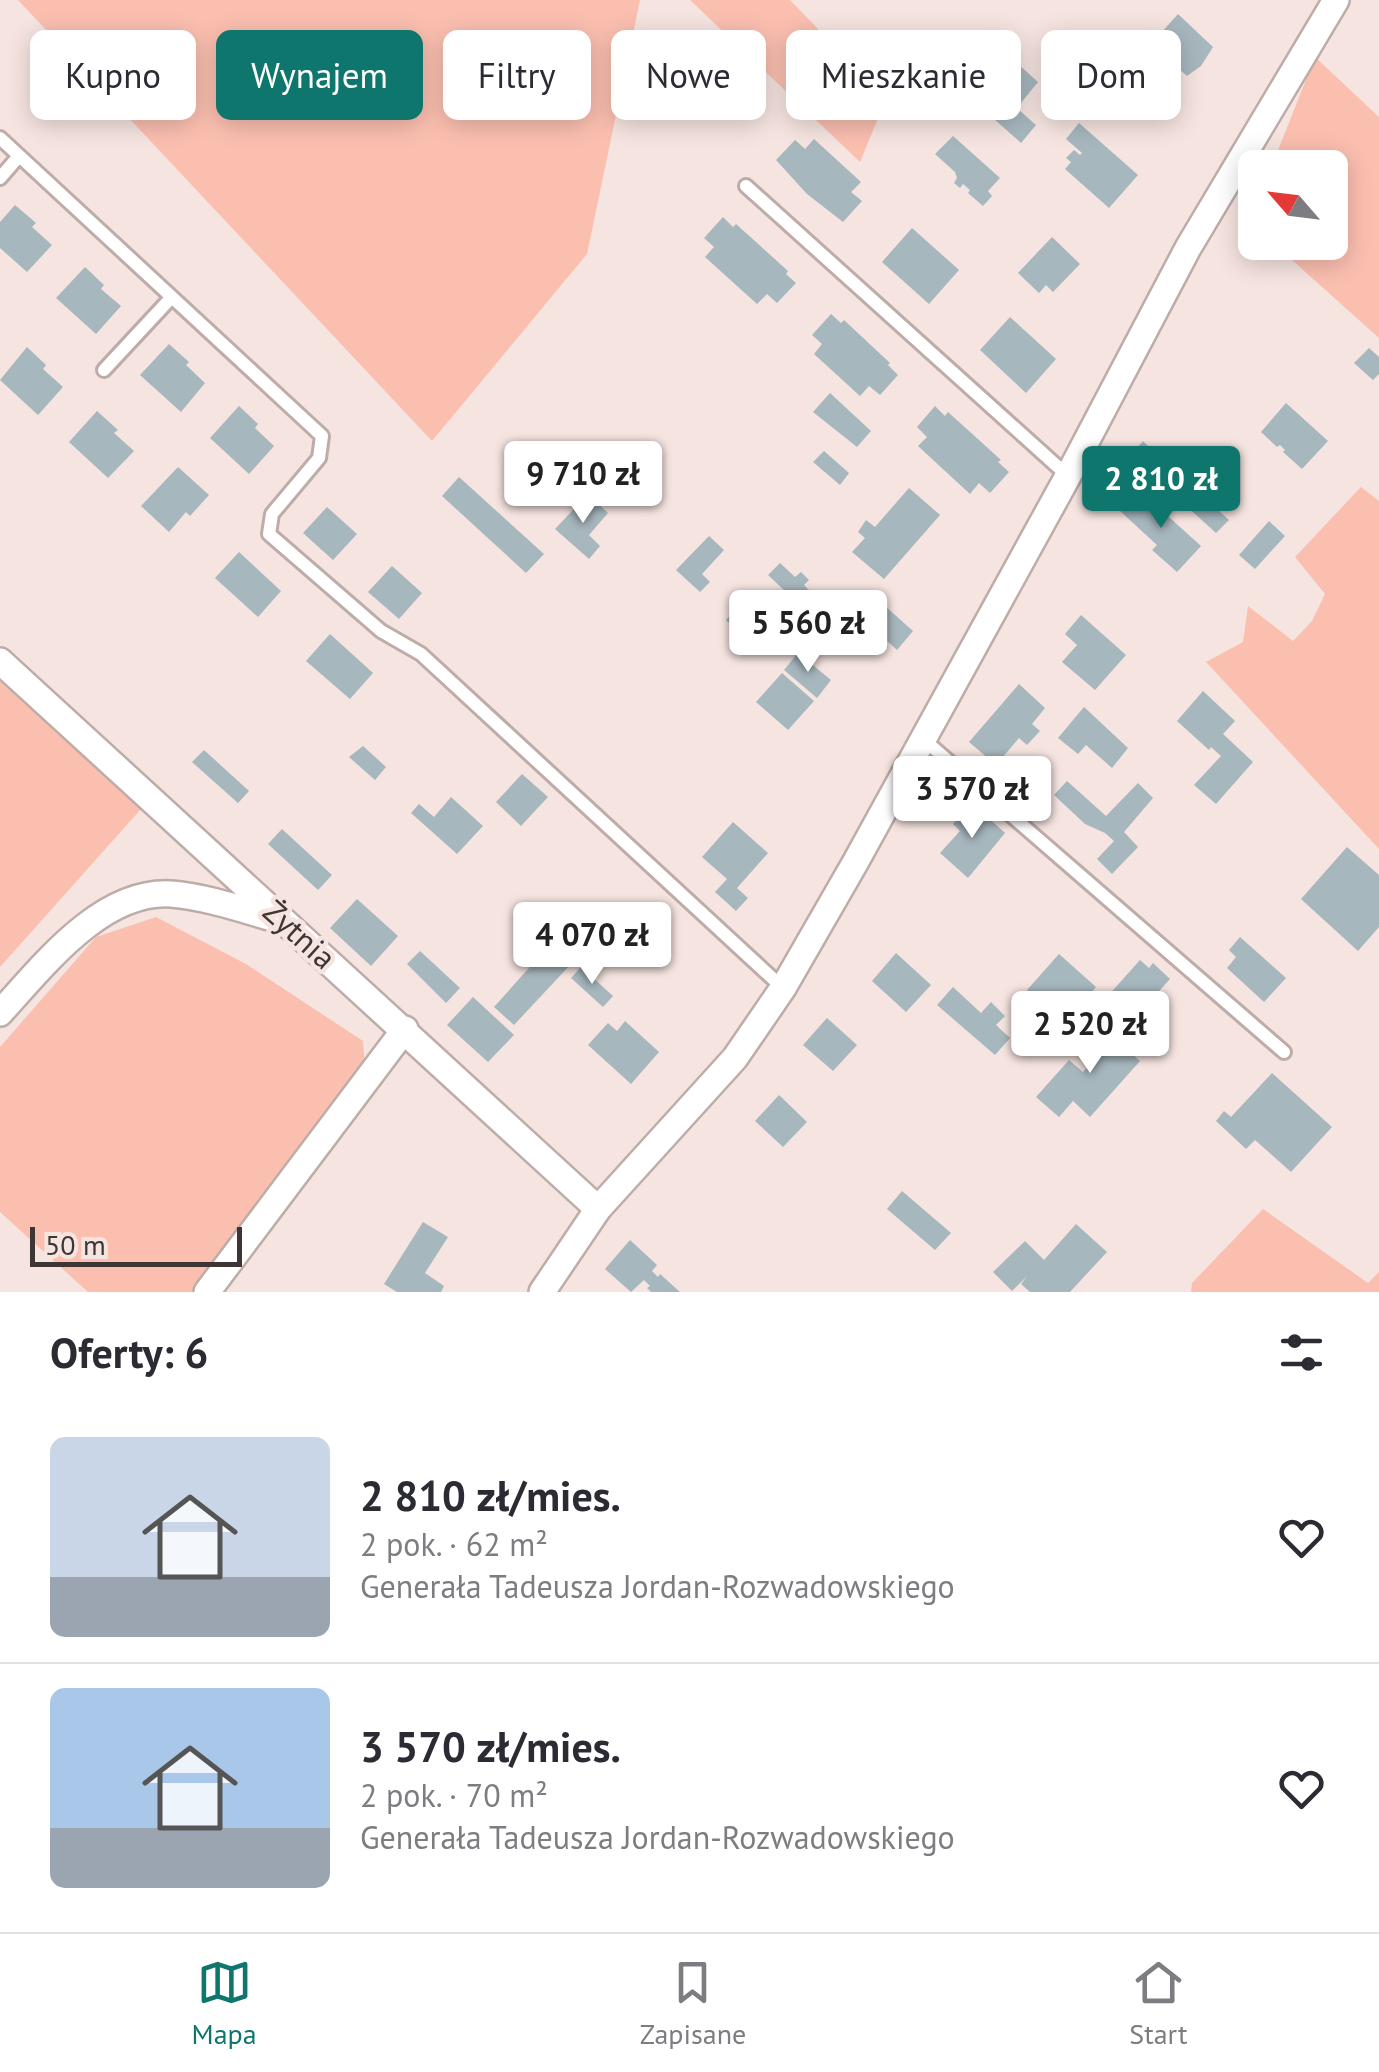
<!DOCTYPE html>
<html lang="pl">
<head>
<meta charset="utf-8">
<style>
  :root { --surface:#fff; --page:#f7f7f7; --text:#2b2b33; --muted:#7c7c81; --line:#e1e1e2; --accent:#0f766e }
  body { margin:0; font-family:"PT Sans",sans-serif; background:var(--page); color:var(--text); height:100vh; display:flex; flex-direction:column; font-size:38px; white-space:nowrap }
  * { box-sizing:border-box; margin:0 }
  p { font-size:32px; color:var(--muted) }
  .icon { flex:none; width:55px; height:55px; fill:none; stroke:currentColor; stroke-width:2; stroke-linecap:round; stroke-linejoin:round }
  .map { position:relative; height:1292px; overflow:hidden }
  .drawer { display:flex; flex-direction:column; background:var(--surface); flex:1 }
  .drawer>* { flex:none }
  .guide { position:absolute; left:30px; top:30px; width:1320px; height:90px; display:flex; gap:20px }
  .needle { width:65px; rotate:298deg }
  .fabs { position:absolute; left:1238px; top:150px; display:grid; gap:20px }
  .fabs a { display:grid; place-items:center; width:110px; height:110px; border-radius:15px; background:var(--surface); box-shadow:0 5px 25px #0003; font-size:50px }
  .scale { position:absolute; left:30px; bottom:25px; width:212px; box-sizing:border-box; padding-left:10px; border:5px solid #3d3634; border-top:0; font-size:28px; line-height:35px; white-space:nowrap; color:#3d3634; -webkit-text-stroke:8px #f6e4e0; paint-order:stroke }
  .price { position:absolute; translate:-50% -85px; padding:0 22px; border-radius:10px; background:#fff; color:#222; font-size:32px; line-height:65px; filter:drop-shadow(0 2px 5px #0008) }
  .price::after { content:''; position:absolute; left:50%; top:60px; width:30px; height:22px; margin-left:-15px; background:inherit; clip-path:polygon(0 0,100% 0,50% 100%) }
  .price.selected { background:var(--accent); color:#fff }
  ul { padding:0; list-style:none }
  li { display:flex; align-items:center; gap:30px; height:250px; padding:0 50px }
  li+li { border-top:2px solid var(--line) }
  li span { display:grid; place-items:center; flex:none; width:280px; height:200px; border-radius:15px; color:#555 }
  li>.icon { margin-inline-start:auto }
  span .icon { width:120px; height:120px; fill:#fffc; stroke-width:1 }
  li b { font-size:42px }
  h2 { display:flex; justify-content:space-between; align-items:center; height:120px; padding:0 50px; font-size:42px }
  .tag { padding:0 35px; border-radius:15px; background:var(--surface); box-shadow:0 5px 25px #0003; font-size:35px; line-height:90px }
  .tag.selected { background:var(--accent); color:#fff }
  .menu { display:flex; justify-content:space-around; align-items:center; height:140px; border-top:2px solid var(--line); background:var(--surface); font-size:28px; color:var(--muted) }
  .menu a { display:grid; justify-items:center; gap:5px }
  .menu .selected { color:var(--accent) }
  .map>svg:first-child { display:block }
  .green { fill:#fbbfb0 }
  .building { fill:#a7b7be }
  .lines { fill:none; stroke-linecap:round; stroke-linejoin:round }
  .service-casing { stroke:#bdaca8; stroke-width:18 }
  .minor-casing { stroke:#bdaca8; stroke-width:30 }
  .service { stroke:#fff; stroke-width:12 }
  .minor { stroke:#fff; stroke-width:25 }
  .labels { text-anchor:middle; dominant-baseline:central; stroke-width:9; stroke-linejoin:round; paint-order:stroke }
  .street-label { font-size:32px; fill:#3d3634; stroke:#f6e4e0 }
</style>
</head>
<body>
<div class="map">
<svg width="1379" height="1292" viewBox="0 0 1379 1292">
  <rect width="100%" height="100%" fill="#f6e4e0"/>
  <g class="green">
    <path d="M18,0h622l-53,254 -155,187z"/>
    <path d="M690,0h100l96,99 -26,63z"/>
    <path d="M1315,57l64,60v221l-106,-95 57,-1v-74h-59z"/>
    <path d="M1361,487l18,14v348l-173,-187 37,-20 5,-36 45,35 19,-20 13,-27 -30,-37z"/>
    <path d="M0,681l141,128 -141,158z"/>
    <path d="M156,917l90,47 117,77 2,28 -172,223h-105l-88,-80v-165l96,-110z"/>
    <path d="M1263,1209l105,74 11,-11v20h-188l1,-9z"/>
  </g>
  <g class="building">
    <path d="M1178,14l35,33 -12,19 -14,10 -36,-32z"/>
    <path d="M1017,63l21,19 -17,21 -7,-7 -4,6 26,23 -15,18 -27,-24 8,-8 -15,-12z"/>
    <path d="M1079,123l59,52 -29,33 -44,-39 6,-7 -5,-4 8,-8 6,5 2,-2 -16,-14z"/>
    <path d="M953,136l47,42 -12,13 4,5 -9,10 -15,-13 2,-3 -7,-6 -3,4 -6,-5 3,-5 -2,-6 -20,-18z"/>
    <path d="M814,139l47,43 -10,10 11,9 -19,21 -36,-28 -31,-34 19,-20 10,9z"/>
    <path d="M15,205l21,18 -4,4 20,18 -25,27 -27,-24v-26z"/>
    <path d="M723,217l10,10 3,-3 52,47 -2,3 10,9 -19,20 -10,-9 -10,10 -52,-47 9,-10 -10,-9z"/>
    <path d="M912,228l47,42 -30,34 -47,-42z"/>
    <path d="M1052,237l28,27 -27,28 -7,-7 -7,8 -21,-20z"/>
    <path d="M85,267l19,18 -3,4 20,17 -25,28 -40,-36z"/>
    <path d="M831,314l10,9 3,-3 46,43 -2,2 10,10 -18,20 -11,-9 -9,10 -46,-42 8,-10 -10,-9z"/>
    <path d="M1010,317l46,42 -30,34 -46,-43z"/>
    <path d="M169,344l20,18 -3,3 19,18 -24,29 -41,-37z"/>
    <path d="M27,347l19,18 -3,4 20,18 -25,28 -38,-35z"/>
    <path d="M1369,348l10,9v17l-6,6 -19,-17z"/>
    <path d="M830,393l41,38 -14,16 -44,-35z"/>
    <path d="M1286,403l42,38 -26,28 -19,-17 2,-2 -5,-5 -3,2 -16,-15z"/>
    <path d="M239,406l19,18 -3,4 19,18 -25,28 -39,-36z"/>
    <path d="M935,406l10,10 3,-4 53,48 -3,2 11,10 -19,21 -11,-10 -9,11 -52,-48 9,-9 -10,-10z"/>
    <path d="M97,411l21,19 -4,3 20,18 -26,27 -39,-36z"/>
    <path d="M1143,441l40,39 -12,13 -42,-36z"/>
    <path d="M824,451l25,22 -9,12 -27,-23z"/>
    <path d="M178,467l31,28 -19,21 -4,-4 -17,20 -28,-26z"/>
    <path d="M459,477l85,77 -18,19 -84,-77z"/>
    <path d="M909,488l31,27 -56,64 -32,-27 13,-14 -7,-6 8,-12 9,7z"/>
    <path d="M1139,490l62,56 -24,26 -25,-22 5,-5 -37,-34z"/>
    <path d="M1196,490l33,30 -13,13 -33,-30z"/>
    <path d="M588,494l20,19 -19,22 11,11 -11,13 -34,-30z"/>
    <path d="M327,507l30,27 -24,26 -30,-27z"/>
    <path d="M1269,521l16,15 -30,33 -16,-14z"/>
    <path d="M709,536l15,14 -22,24 8,8 -10,10 -24,-22z"/>
    <path d="M239,552l42,39 -23,26 -43,-39z"/>
    <path d="M780,563l15,14 6,-5 8,8 -5,5 10,10 -11,13 -35,-33z"/>
    <path d="M392,566l30,27 -23,26 -31,-27z"/>
    <path d="M779,590l12,10 -39,44 -26,-24 26,-29 14,13z"/>
    <path d="M876,598l37,33 -16,19 -37,-34z"/>
    <path d="M1081,615l45,40 -31,35 -33,-28 15,-17 -12,-11z"/>
    <path d="M330,634l43,39 -23,26 -44,-38z"/>
    <path d="M798,653l33,27 -14,18 -33,-28z"/>
    <path d="M782,673l32,28 -26,29 -32,-28z"/>
    <path d="M1019,684l26,24 -13,16 8,7 -13,14 -8,-7 -23,27 -27,-23z"/>
    <path d="M1203,691l32,30 -12,13 30,28 -37,42 -22,-19 27,-29 -10,-9 -2,3 -32,-29z"/>
    <path d="M1084,707l44,41 -16,20 -26,-23 -8,9 -20,-16z"/>
    <path d="M363,746l23,21 -11,13 -26,-23z"/>
    <path d="M204,750l45,41 -11,12 -46,-41z"/>
    <path d="M522,774l26,23 -27,29 -25,-24z"/>
    <path d="M1067,781l39,35 32,-33 15,15 -29,34 14,15 -26,27 -15,-15 17,-18 -9,-8 -20,-9 -31,-29z"/>
    <path d="M451,797l32,29 -26,28 -46,-41 8,-9 15,13z"/>
    <path d="M972,803l33,30 -37,45 -28,-25 20,-22 -7,-7z"/>
    <path d="M733,822l35,31 -31,35 11,10 -12,13 -21,-19 12,-13 -25,-22z"/>
    <path d="M282,829l50,46 -14,15 -50,-46z"/>
    <path d="M1347,847l32,28v52l-21,24 -57,-52z"/>
    <path d="M357,899l41,37 -27,30 -41,-38z"/>
    <path d="M540,936l31,28 -57,61 -20,-18 43,-48 -10,-9z"/>
    <path d="M1240,937l46,41 -22,24 -37,-34 9,-11 -7,-7z"/>
    <path d="M420,951l40,37 -14,15 -39,-39z"/>
    <path d="M896,953l35,32 -25,27 -34,-31z"/>
    <path d="M1059,954l37,33 -14,17 15,14 -20,21 -50,-49z"/>
    <path d="M1140,960l9,8 4,-5 17,16 -17,19 4,4 -8,9 -4,-4 -13,15 -26,-24z"/>
    <path d="M581,967l32,29 -10,11 -32,-29z"/>
    <path d="M953,987l28,26 10,-11 14,14 -9,9 14,13 -15,17 -58,-50z"/>
    <path d="M473,997l41,38 -26,27 -41,-37z"/>
    <path d="M827,1018l30,27 -24,26 -30,-26z"/>
    <path d="M625,1021l34,31 -28,32 -43,-39 20,-22 9,8z"/>
    <path d="M1100,1026l40,35 -50,56 -17,-16 -14,16 -23,-20 33,-37 14,12 12,-14 -13,-12z"/>
    <path d="M1272,1073l60,54 -41,45 -36,-32 -9,9 -30,-28 8,-10 7,6z"/>
    <path d="M779,1095l28,27 -24,25 -28,-26z"/>
    <path d="M902,1191l49,42 -16,17 -48,-41z"/>
    <path d="M423,1222l25,15 -23,36 19,13 -3,6h-44l-13,-8z"/>
    <path d="M1076,1224l31,28 -37,40h-40l-9,-8 6,-8 -15,15 -19,-19 32,-31 19,19z"/>
    <path d="M630,1240l27,25 -5,6 6,6 2,-3 20,18h-29l-4,-4 3,-2 -6,-6 -13,12 -26,-23z"/>
  </g>
  <g class="lines">
    <g class="service-casing">
      <g id="service">
        <path d="M0,138l322,298 -3,22 -47,56 -3,20 112,97 40,23 362,334"/>
        <path d="M0,178l19,-22"/>
        <path d="M746,186l322,290"/>
        <path d="M104,370l66,-71"/>
        <path d="M923,739l361,313"/>
      </g>
    </g>
    <g class="minor-casing">
      <g id="minor">
        <path d="M0,661l598,548"/>
        <path d="M0,1013c43,-47 101,-123 171,-119 37,3 76,17 112,27"/>
        <path d="M207,1292l198,-263"/>
        <path d="M542,1292l56,-83 137,-151 48,-70 72,-125 213,-387 120,-228 148,-248"/>
      </g>
    </g>
    <use href="#service" class="service"/>
    <use href="#minor" class="minor"/>
  </g>
  <g class="labels">
    <g class="street-label">
      <text transform="translate(300 934) rotate(42)">Żytnia</text>
    </g>
  </g>
</svg>
<div class="fabs">
<a><svg class="needle" viewBox="-14 -14 28 28"><path d="M0-13l5 13h-10z" fill="#e53935"/><path d="M0 13l5-13h-10z" fill="#7c7c81"/></svg></a>
</div>
<div class="scale">50 m</div>
<b class="price" style="left:583px;top:526px">9 710 zł</b>
<b class="price selected" style="left:1161px;top:531px">2 810 zł</b>
<b class="price" style="left:808px;top:675px">5 560 zł</b>
<b class="price" style="left:972px;top:841px">3 570 zł</b>
<b class="price" style="left:592px;top:987px">4 070 zł</b>
<b class="price" style="left:1090px;top:1076px">2 520 zł</b>
<div class="guide">
<a class="tag">Kupno</a>
<a class="tag selected">Wynajem</a>
<a class="tag">Filtry</a>
<a class="tag">Nowe</a>
<a class="tag">Mieszkanie</a>
<a class="tag">Dom</a>
</div>
</div>
<section class="drawer">
<h2>Oferty: 6<svg class="icon" aria-label="filters" viewBox="0 0 24 24"><path d="M4 7h16M4 17h16"/><circle cx="9" cy="7" r="2"/><circle cx="15" cy="17" r="2"/></svg></h2>
<ul>
<li><span style="background:linear-gradient(#c9d6e8 70%,#9aa5b1 0)"><svg class="icon" aria-label="home" viewBox="0 0 24 24"><path d="M3 11l9-7 9 7M6 9v11h12V9"/></svg></span><div><b>2 810 zł/mies.</b><p>2 pok. · 62 m²</p><p>Generała Tadeusza Jordan-Rozwadowskiego</p></div><svg class="icon" aria-label="heart" viewBox="0 0 24 24"><path d="M12 20l-8-8c-3-5 5-10 8-4 3-6 11-1 8 4z"/></svg></li>
<li><span style="background:linear-gradient(#a9c7e8 70%,#9aa5b1 0)"><svg class="icon" aria-label="home" viewBox="0 0 24 24"><path d="M3 11l9-7 9 7M6 9v11h12V9"/></svg></span><div><b>3 570 zł/mies.</b><p>2 pok. · 70 m²</p><p>Generała Tadeusza Jordan-Rozwadowskiego</p></div><svg class="icon" aria-label="heart" viewBox="0 0 24 24"><path d="M12 20l-8-8c-3-5 5-10 8-4 3-6 11-1 8 4z"/></svg></li>
</ul>
</section>
<nav class="menu">
<a class="selected"><svg class="icon" aria-label="map" viewBox="0 0 24 24"><path d="M3 6l6-2 6 2 6-2v14l-6 2-6-2-6 2zM9 4v14M15 6v14"/></svg>Mapa</a>
<a><svg class="icon" aria-label="saved" viewBox="0 0 24 24"><path d="M7 4h10v16l-5-4-5 4z"/></svg>Zapisane</a>
<a><svg class="icon" aria-label="home" viewBox="0 0 24 24"><path d="M3 11l9-7 9 7M6 9v11h12V9"/></svg>Start</a>
</nav>
</body>
</html>
